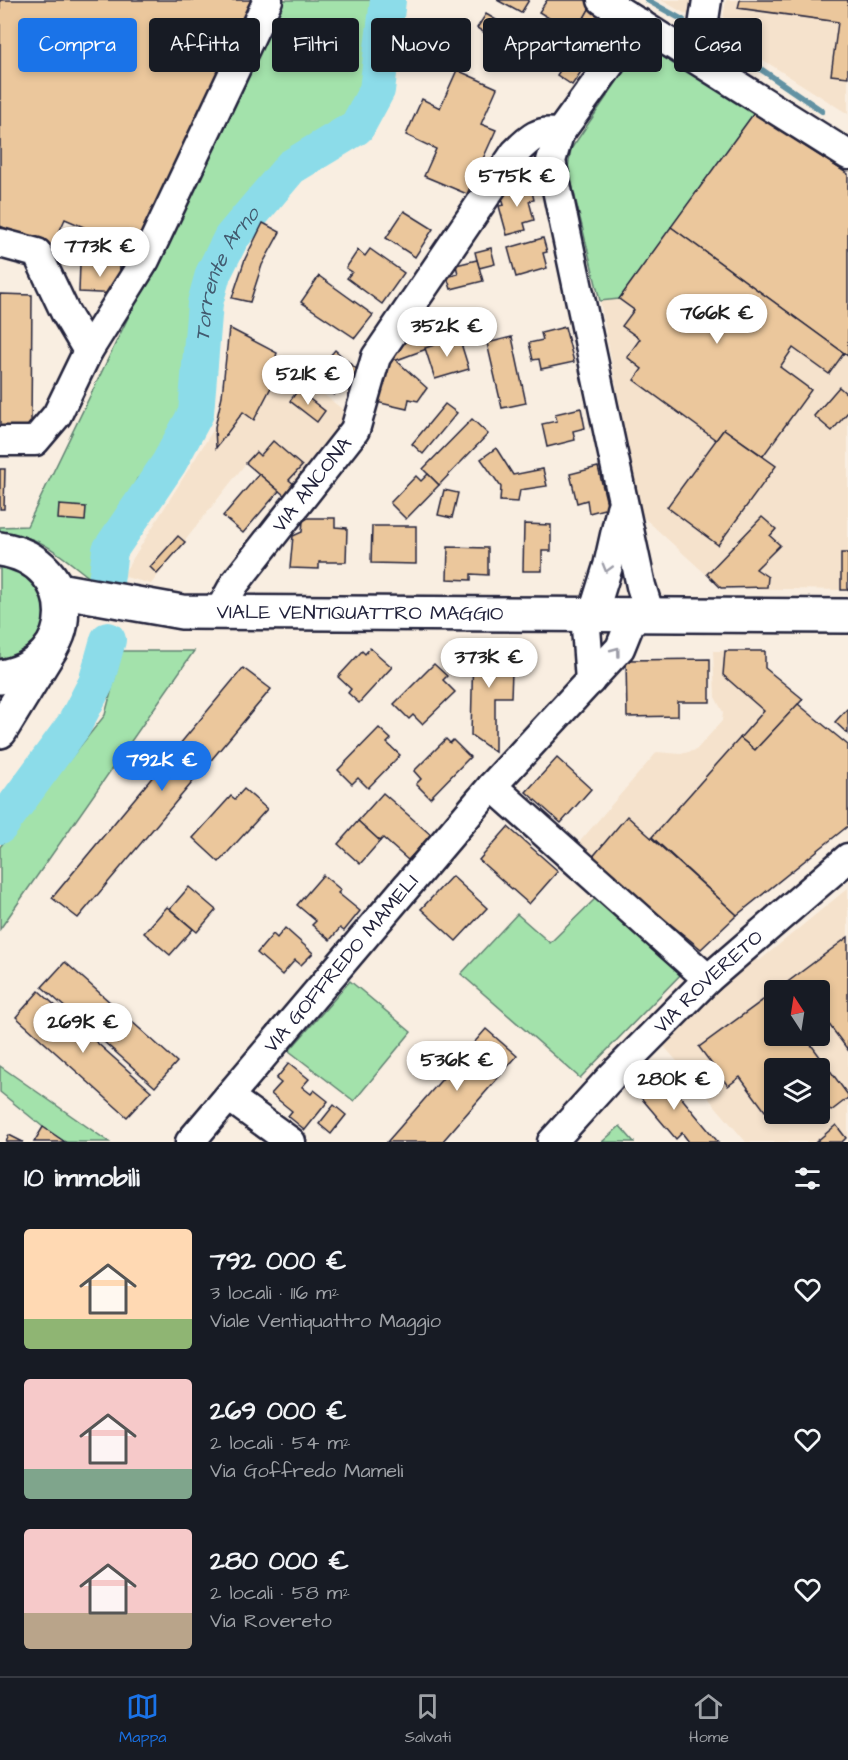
<!DOCTYPE html>
<html lang="it">
<head>
<meta charset="utf-8">
<style>
  :root { --surface:#171b24; --page:#20242c; --text:#f1f3f6; --muted:#9ea1a6; --line:#363941; --accent:#1a73e8 }
  body { margin:0; font-family:"Architects Daughter",sans-serif; background:var(--page); color:var(--text); height:100vh; display:flex; flex-direction:column; font-size:22px; white-space:nowrap }
  * { box-sizing:border-box; margin:0 }
  p { font-size:20px; color:var(--muted) }
  .icon { flex:none; width:33px; height:33px; fill:none; stroke:currentColor; stroke-width:2; stroke-linecap:round; stroke-linejoin:round }
  .map { position:relative; height:1142px; overflow:hidden }
  .sheet { display:flex; flex-direction:column; background:var(--surface); flex:1 }
  .sheet>* { flex:none }
  .guide { position:absolute; left:18px; top:18px; width:813px; height:54px; display:flex; gap:12px }
  .needle { width:39px; rotate:348deg }
  .buttons { position:absolute; left:764px; top:980px; display:grid; gap:12px }
  .buttons a { display:grid; place-items:center; width:66px; height:66px; border-radius:6px; background:var(--surface); box-shadow:0 3px 9px #0003; font-size:30px }
  .price { position:absolute; translate:-50% -51px; padding:0 14px; border-radius:21px; background:#fff; color:#222; font-size:20px; line-height:39px; filter:drop-shadow(0 2px 3px #0008) }
  .price::after { content:''; position:absolute; left:50%; top:36px; width:18px; height:14px; margin-left:-9px; background:inherit; clip-path:polygon(0 0,100% 0,50% 100%) }
  .price.current { background:var(--accent); color:#fff }
  ul { padding:0; list-style:none }
  li { display:flex; align-items:center; gap:18px; height:150px; padding:0 24px }
  li span { display:grid; place-items:center; flex:none; width:168px; height:120px; border-radius:6px; color:#555 }
  li>.icon { margin-inline-start:auto }
  span .icon { width:72px; height:72px; fill:#fffc; stroke-width:1 }
  li b { font-size:26px }
  h2 { display:flex; justify-content:space-between; align-items:center; height:72px; padding:0 24px; font-size:26px }
  .tag { padding:0 21px; border-radius:6px; background:var(--surface); box-shadow:0 3px 9px #0003; font-size:21px; line-height:54px }
  .tag.current { background:var(--accent); color:#fff }
  .tabs { display:flex; justify-content:space-around; align-items:center; height:84px; border-top:2px solid var(--line); background:var(--surface); font-size:16px; color:var(--muted) }
  .tabs a { display:grid; justify-items:center; gap:3px }
  .tabs .current { color:var(--accent) }
  .map>svg:first-child { display:block }
  .built { fill:#f5e2cc; fill-rule:evenodd }
  .green { fill:#a3e2ab; stroke:#628273; stroke-width:1.5 }
  .lines { fill:none; stroke-linecap:round; stroke-linejoin:round }
  .stream { stroke:#6292a3; stroke-width:6 }
  .river { stroke:#8cdce9; stroke-width:36 }
  .building { fill:#ebc79c; stroke:#22223b; stroke-width:1.5 }
  .minor-casing { stroke:#22223b; stroke-width:33 }
  .major-casing { stroke:#22223b; stroke-width:38 }
  .highway-casing { stroke:#22223b; stroke-width:38 }
  .minor { stroke:#fff; stroke-width:28 }
  .major { stroke:#fff; stroke-width:33 }
  .highway { stroke:#fff; stroke-width:33 }
  .oneway { stroke:#9c9ca7 }
  .labels { text-anchor:middle; dominant-baseline:central; stroke-width:4.5; stroke-linejoin:round; paint-order:stroke }
  .street-label { font-size:20px; fill:#22223b; stroke:#fff }
  .water-label { font-size:21px; font-style:italic; fill:#425a6f; stroke:#fff }
</style>
</head>
<body>
<div class="map">
<svg width="848" height="1142" viewBox="0 0 848 1142">
  <rect width="100%" height="100%" fill="#f9eee1"/>
  <filter id="ink" filterUnits="userSpaceOnUse"><feTurbulence type="fractalNoise" baseFrequency=".0167" numOctaves="2"/><feDisplacementMap in="SourceGraphic" scale="12" xChannelSelector="R" yChannelSelector="G"/><feConvolveMatrix kernelMatrix="1 2 1 2 8 2 1 2 1" color-interpolation-filters="sRGB"/></filter>
  <g filter="url(#ink)">
    <g class="built">
      <path d="M661,0h33l-3,17z"/>
      <path d="M726,0h122v114l-127,-81z"/>
      <path d="M754,113l94,59v418l-127,-2 -80,-73 -41,-214 19,-2z"/>
      <path d="M229,328l48,25 -1,4 75,59 -66,80 -39,-33 -95,121 -29,-8 93,-149 7,-31z"/>
      <path d="M713,651h52v17l33,36 50,41v81l-111,89 -36,34 -125,-103 81,-94 24,2 15,-4 26,-29 1,-9 -8,-15z"/>
      <path d="M848,888v249l-2,1 -10,-13 -20,17h-70l-83,-97 87,-89 9,5zM774,990h45v45h-45zM774,1068h45v45h-45z"/>
    </g>
    <g class="green">
      <path d="M282,0h99c-2,37 -1,88 -27,118 -10,11 -29,19 -41,28 -23,17 -45,36 -66,56 -12,11 -32,46 -37,62 -12,34 -30,114 -23,147l-27,47 -23,21 -47,99c-29,-22 -52,-46 -90,-44v-7l27,-1z"/>
      <path d="M646,39l108,74 -135,186 -19,2 -32,-133 3,-19z"/>
      <path d="M0,566c45,-1 59,65 23,88 -6,4 -16,5 -23,7z"/>
      <path d="M122,651h72l-194,278v-82l105,-132z"/>
      <path d="M599,895l85,76 -104,107 -119,-104 56,-60 33,29z"/>
      <path d="M350,981l61,51 -57,69 -65,-50z"/>
      <path d="M0,1066l109,76h-44l-22,-15 -43,-35z"/>
      <path d="M620,1126l14,16h-32z"/>
    </g>
    <g class="lines">
      <g class="stream">
        <path d="M647,0l36,20"/>
        <path d="M724,44l98,67"/>
      </g>
      <g class="river">
        <path id="s1" d="M106,582l4,-32 59,-87 27,-50 9,-110 8,-29 18,-36 60,-71 66,-40 20,-37 11,-90"/>
        <path d="M0,826l74,-101 22,-42 12,-43"/>
      </g>
    </g>
    <g class="building">
      <path d="M0,0h255l-111,253 -79,-34 -13,29 -52,-22z"/>
      <path d="M497,0h32l-8,13z"/>
      <path d="M547,0h38l7,4 -17,30 -36,-22z"/>
      <path d="M740,0h108v77l-17,-2 7,-53 -100,-14z"/>
      <path d="M592,4l24,15 -18,29 -23,-14z"/>
      <path d="M486,14l17,10 -9,15 -17,-11z"/>
      <path d="M534,44l14,8 -9,15 -14,-9z"/>
      <path d="M576,46l15,11 -19,28 -15,-10z"/>
      <path d="M457,70l40,18 -16,36 15,6 -29,64 -43,-18 12,-27 -30,-14 16,-36 18,9z"/>
      <path d="M754,113l94,61v182l-177,-129z"/>
      <path d="M530,183l4,17 -5,1 5,19 -10,3 2,7 -19,5 -8,-29 5,-1 -4,-14z"/>
      <path d="M404,211l29,18 -18,28 -29,-19z"/>
      <path d="M263,223l17,9 -18,33 -12,37 -18,-4 13,-39z"/>
      <path d="M671,227l173,126 -15,21 -36,-26 -13,19 31,23 -48,66 -39,-27 -8,11 -82,-60 8,-11 -15,-12 13,-18 -18,-13 12,-16 -15,-11z"/>
      <path d="M543,238l4,14 -4,1 4,15 -31,9 -8,-29z"/>
      <path d="M491,248l4,16 -16,4 -4,-16z"/>
      <path d="M370,249l34,24 -22,31 -35,-26 5,-6 -6,-4 12,-18 7,6z"/>
      <path d="M477,260l6,21 -32,8 -4,-12 11,-3 -2,-9z"/>
      <path d="M80,263l40,2 -1,29 -40,-2z"/>
      <path d="M319,276l54,39 -18,23 -54,-36z"/>
      <path d="M0,294l32,1 -1,133h-31z"/>
      <path d="M455,310l4,27 -65,24 -6,-8 29,-35z"/>
      <path d="M565,327l9,35 -33,7 -2,-10 -6,1 -4,-17 14,-3 -2,-7z"/>
      <path d="M229,328l48,25 -1,3 14,10 -8,14 -5,-4 -23,44 -11,-8 -27,36 -1,-21 7,-31z"/>
      <path d="M459,337l10,32 -34,10 -10,-31z"/>
      <path d="M512,337l14,66 -24,5 -15,-65z"/>
      <path d="M335,350l26,23 -14,17 -5,-4 -8,9 -22,-18z"/>
      <path d="M388,353l39,35 -9,13 -9,-2 -2,10 -31,-7z"/>
      <path d="M839,387l9,8v17l-16,19 -18,-15z"/>
      <path d="M298,390l27,21 -8,11 -27,-21z"/>
      <path d="M445,404l12,9 -34,41 -11,-10z"/>
      <path d="M581,408l4,20 -12,3 2,9 -28,7 -5,-23 15,-3 -2,-7z"/>
      <path d="M472,419l16,15 -49,51 -16,-16z"/>
      <path d="M724,429l52,37 -58,79 -51,-38z"/>
      <path d="M273,441l29,25 -13,14 6,5 -10,11 -39,-33 10,-11 4,4z"/>
      <path d="M496,448l17,27 30,-6 4,17 -27,4 -2,12 -18,-1 1,-14 -20,-28z"/>
      <path d="M598,467l10,41 -19,5 -2,-13 -10,3 -7,-29z"/>
      <path d="M0,469h5l-1,40h-4z"/>
      <path d="M259,474l20,17 -36,42 -20,-17z"/>
      <path d="M428,474l11,11 -33,34 -16,-16 26,-27 5,5z"/>
      <path d="M444,490l14,3 -6,25 -14,-3z"/>
      <path d="M59,505l27,2 -1,14 -27,-2z"/>
      <path d="M762,517l14,12 -6,7 10,9 -24,24 12,8 -1,10 -46,1 -14,-14z"/>
      <path d="M308,518h27v9l12,1 -1,34h-27v7l-29,-1 3,-32 9,-4 1,-11z"/>
      <path d="M524,524l27,1v26h-9v20h-19z"/>
      <path d="M372,526h44v38l-45,-1z"/>
      <path d="M178,536l7,6 -28,32 -7,-7z"/>
      <path d="M448,547l40,1v27l-17,-1v6l-24,-1z"/>
      <rect x="841" y="553" width="7" height="37"/>
      <path d="M513,646l-2,51h-16v55l-24,-17 2,-87z"/>
      <path d="M370,648l22,19 -33,36 -11,-10 3,-4 -13,-12 24,-26 3,3z"/>
      <path d="M725,651h40v17l38,31 -48,51 -15,-12 24,-27 -41,-36z"/>
      <path d="M710,659v43h-32v14l-51,1 -1,-57z"/>
      <path d="M434,664l13,12 -4,4 12,12 -33,32 -9,-9 -4,4 -15,-15z"/>
      <path d="M243,668l28,21 -193,229 -26,-20z"/>
      <path d="M798,704l50,41v81l-111,89 -85,-78 88,-99 15,12z"/>
      <path d="M847,709l1,1v24l-13,-12z"/>
      <path d="M379,728l12,11 -4,4 13,12 -32,33 -10,-10 -6,6 -14,-14z"/>
      <path d="M446,739l4,4 3,-3 17,17 -40,41 -14,-14 5,-5 -7,-8z"/>
      <path d="M557,758l34,31 -30,34 -35,-31z"/>
      <path d="M244,789l23,20 -48,53 -26,-24 38,-42 4,3z"/>
      <path d="M383,793l48,42 -23,25 -25,-22 -3,3 -22,-20z"/>
      <path d="M627,816l110,99 -36,34 -110,-90z"/>
      <path d="M358,821l22,20 -20,23 -22,-20z"/>
      <path d="M508,827l50,44 -29,33 -50,-44z"/>
      <path d="M323,875l18,15 -3,3 22,18 -16,20 -4,-3 -10,12 -18,-15 4,-4 -19,-16z"/>
      <path d="M452,876l35,32 -31,33 -35,-32z"/>
      <path d="M189,887l27,23 -19,22 -27,-23z"/>
      <path d="M167,907l26,22 -23,26 -26,-22z"/>
      <path d="M285,928l28,25 -12,12 -6,-5 -13,15 -25,-22 16,-19 4,4z"/>
      <path d="M848,937v113l-29,-39v-21h-42z"/>
      <path d="M65,962l112,100 -22,25 -113,-100z"/>
      <path d="M39,991l112,100 -24,26 -111,-100z"/>
      <path d="M774,992v43h9l4,5 7,-5h10l44,60v3l-17,13 -12,-16v-27h-45v36l-9,7 -25,-34 -12,9 -29,-39z"/>
      <path d="M486,1029l31,27 -75,86h-55z"/>
      <path d="M289,1063l20,16 -7,8 9,7 3,-4 14,11 -23,29 -17,-14 4,-5 -21,-17 10,-11 -5,-4z"/>
      <path d="M661,1073l57,69h-29l-7,-9 -6,6 -39,-46z"/>
      <path d="M334,1105l12,10 -15,19 -12,-10z"/>
      <path d="M836,1125l10,13 -4,4h-26z"/>
      <path d="M43,1127l22,15h-31z"/>
      <path d="M9,1135l14,7h-17z"/>
    </g>
    <g class="lines">
      <g class="minor-casing">
        <g id="minor">
          <path d="M602,0l246,155"/>
          <path d="M640,23l-81,111 -8,27 90,425 9,29"/>
          <path d="M698,59l9,-59"/>
          <path d="M0,243l37,10 28,59 23,39 -31,64 -22,26h-35"/>
          <path d="M88,351l57,-91 123,-260"/>
          <path id="s2" d="M219,612l16,-29 120,-153 21,-73 139,-204c13,-13 24,-25 44,-19"/>
          <path d="M585,614l5,67"/>
          <path d="M593,614l15,-48 13,-58"/>
          <path d="M492,786l216,193"/>
          <path d="M229,1097l62,45"/>
          <path id="s3" d="M190,1142l302,-356 128,-138 13,-32"/>
          <path id="s4" d="M552,1142l59,-65 97,-98 140,-121"/>
        </g>
      </g>
      <g class="major-casing">
        <g id="major">
          <path d="M0,549c82,12 82,116 0,128"/>
          <path id="s5" d="M58,590l124,22 666,4"/>
        </g>
      </g>
      <g class="highway-casing">
        <path id="highway" d="M0,731l51,-83"/>
      </g>
      <use href="#minor" class="minor"/>
      <use href="#major" class="major"/>
      <use href="#highway" class="highway"/>
    </g>
    <defs><path id="oneway-chevron" d="M-2-3.5L2.5 0L-2 3.5" fill="none" stroke-width="1.6" stroke-linecap="round" stroke-linejoin="round" transform="scale(1.5)"/></defs>
    <g class="oneway">
      <use href="#oneway-chevron" transform="translate(607 568) rotate(106)"/>
      <use href="#oneway-chevron" transform="translate(616 651) rotate(-53)"/>
    </g>
  </g>
  <g class="labels">
    <g class="street-label">
      <text stroke="none"><textPath href="#s2" startOffset="158">VIA ANCONA</textPath></text>
      <text stroke="none"><textPath href="#s5" startOffset="304">VIALE VENTIQUATTRO MAGGIO</textPath></text>
      <text stroke="none"><textPath href="#s3" startOffset="234">VIA GOFFREDO MAMELI</textPath></text>
      <text stroke="none"><textPath href="#s4" startOffset="224">VIA ROVERETO</textPath></text>
    </g>
    <g class="water-label">
      <text stroke="none"><textPath href="#s1" startOffset="339">Torrente Arno</textPath></text>
    </g>
  </g>
</svg>
<div class="buttons">
<a><svg class="needle" viewBox="-14 -14 28 28"><path d="M0-13l5 13h-10z" fill="#e53935"/><path d="M0 13l5-13h-10z" fill="#9ea1a6"/></svg></a>
<a><svg class="icon" aria-label="layers" viewBox="0 0 24 24"><path d="M12 4l9 5-9 5-9-5zM3 14l9 5 9-5"/></svg></a>
</div>
<b class="price" style="left:517px;top:208px">575K €</b>
<b class="price" style="left:100px;top:278px">773K €</b>
<b class="price" style="left:717px;top:345px">766K €</b>
<b class="price" style="left:447px;top:358px">352K €</b>
<b class="price" style="left:308px;top:406px">521K €</b>
<b class="price" style="left:489px;top:689px">373K €</b>
<b class="price current" style="left:162px;top:792px">792K €</b>
<b class="price" style="left:83px;top:1054px">269K €</b>
<b class="price" style="left:457px;top:1092px">536K €</b>
<b class="price" style="left:674px;top:1111px">280K €</b>
<div class="guide">
<a class="tag current">Compra</a>
<a class="tag">Affitta</a>
<a class="tag">Filtri</a>
<a class="tag">Nuovo</a>
<a class="tag">Appartamento</a>
<a class="tag">Casa</a>
</div>
</div>
<section class="sheet">
<h2>10 immobili<svg class="icon" aria-label="filters" viewBox="0 0 24 24"><path d="M4 7h16M4 17h16"/><circle cx="9" cy="7" r="2"/><circle cx="15" cy="17" r="2"/></svg></h2>
<ul>
<li><span style="background:linear-gradient(#ffd9b3 75%,#8fb573 0)"><svg class="icon" aria-label="home" viewBox="0 0 24 24"><path d="M3 11l9-7 9 7M6 9v11h12V9"/></svg></span><div><b>792 000 €</b><p>3 locali · 116 m²</p><p>Viale Ventiquattro Maggio</p></div><svg class="icon" aria-label="heart" viewBox="0 0 24 24"><path d="M12 20l-8-8c-3-5 5-10 8-4 3-6 11-1 8 4z"/></svg></li>
<li><span style="background:linear-gradient(#f6c9c9 75%,#7fa58c 0)"><svg class="icon" aria-label="home" viewBox="0 0 24 24"><path d="M3 11l9-7 9 7M6 9v11h12V9"/></svg></span><div><b>269 000 €</b><p>2 locali · 54 m²</p><p>Via Goffredo Mameli</p></div><svg class="icon" aria-label="heart" viewBox="0 0 24 24"><path d="M12 20l-8-8c-3-5 5-10 8-4 3-6 11-1 8 4z"/></svg></li>
<li><span style="background:linear-gradient(#f6c9c9 70%,#b9a48a 0)"><svg class="icon" aria-label="home" viewBox="0 0 24 24"><path d="M3 11l9-7 9 7M6 9v11h12V9"/></svg></span><div><b>280 000 €</b><p>2 locali · 58 m²</p><p>Via Rovereto</p></div><svg class="icon" aria-label="heart" viewBox="0 0 24 24"><path d="M12 20l-8-8c-3-5 5-10 8-4 3-6 11-1 8 4z"/></svg></li>
</ul>
</section>
<nav class="tabs">
<a class="current"><svg class="icon" aria-label="map" viewBox="0 0 24 24"><path d="M3 6l6-2 6 2 6-2v14l-6 2-6-2-6 2zM9 4v14M15 6v14"/></svg>Mappa</a>
<a><svg class="icon" aria-label="saved" viewBox="0 0 24 24"><path d="M7 4h10v16l-5-4-5 4z"/></svg>Salvati</a>
<a><svg class="icon" aria-label="home" viewBox="0 0 24 24"><path d="M3 11l9-7 9 7M6 9v11h12V9"/></svg>Home</a>
</nav>
</body>
</html>
